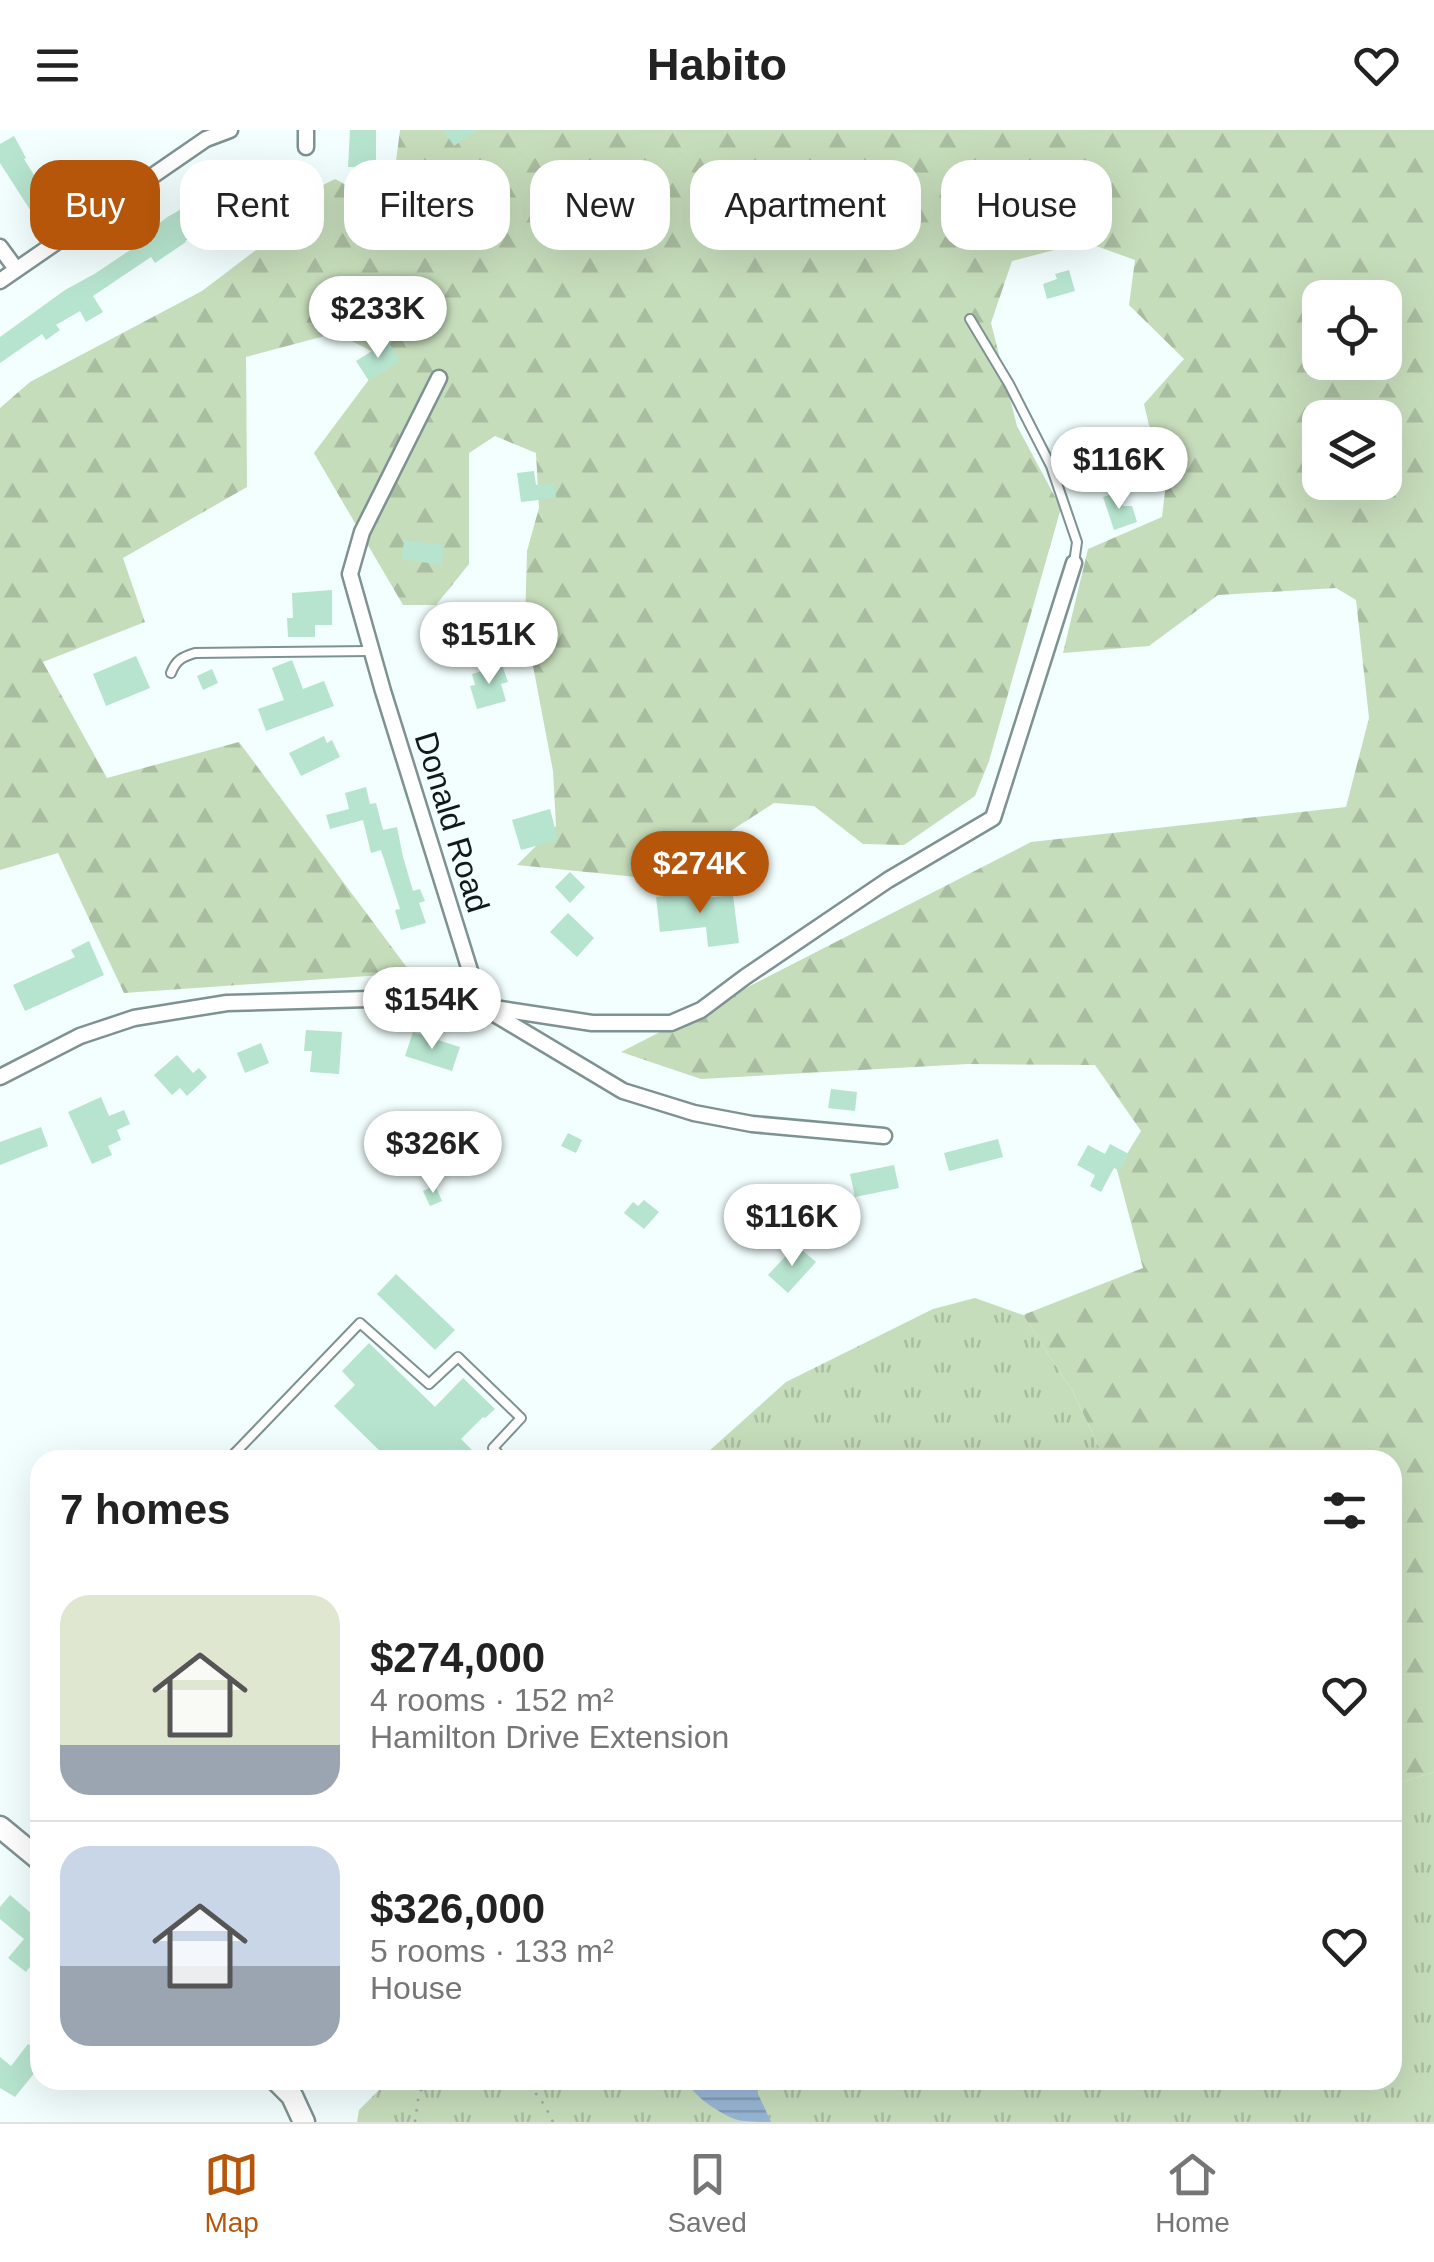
<!DOCTYPE html>
<html lang="en">
<head>
<meta charset="utf-8">
<style>
  :root { --surface:#fff; --page:#f2f2f2; --text:#222; --muted:#767676; --line:#e0e0e0; --accent:#b5560a }
  body { margin:0; font-family:Helvetica,sans-serif; background:var(--page); color:var(--text); height:100vh; display:flex; flex-direction:column; font-size:38px; white-space:nowrap }
  * { box-sizing:border-box; margin:0 }
  p { font-size:32px; color:var(--muted) }
  .icon { flex:none; width:55px; height:55px; fill:none; stroke:currentColor; stroke-width:2; stroke-linecap:round; stroke-linejoin:round }
  .map { position:relative; flex:1; overflow:hidden }
  .side { position:absolute; left:30px; top:1320px; width:1372px; height:640px; display:flex; flex-direction:column; background:var(--surface); border-radius:30px; box-shadow:0 10px 40px #0002 }
  .side>* { flex:none }
  .guide { position:absolute; left:30px; top:30px; width:1375px; height:90px; display:flex; gap:20px }
  .buttons { position:absolute; left:1302px; top:150px; display:grid; gap:20px }
  .buttons a { display:grid; place-items:center; width:100px; height:100px; border-radius:20px; background:var(--surface); box-shadow:0 10px 40px #0002; font-size:50px }
  .price { position:absolute; translate:-50% -85px; padding:0 22px; border-radius:35px; background:#fff; color:#222; font-size:32px; line-height:65px; filter:drop-shadow(0 2px 5px #0008) }
  .price::after { content:''; position:absolute; left:50%; top:60px; width:30px; height:22px; margin-left:-15px; background:inherit; clip-path:polygon(0 0,100% 0,50% 100%) }
  .price.active { background:var(--accent); color:#fff }
  ul { padding:0; list-style:none }
  li { display:flex; align-items:center; gap:30px; height:250px; padding:0 30px }
  li+li { border-top:2px solid var(--line) }
  li span { display:grid; place-items:center; flex:none; width:280px; height:200px; border-radius:30px; color:#555 }
  li>.icon { margin-inline-start:auto }
  span .icon { width:120px; height:120px; fill:#fffc; stroke-width:1 }
  li b { font-size:42px }
  h2 { display:flex; justify-content:space-between; align-items:center; height:120px; padding:0 30px; font-size:42px }
  .tag { padding:0 35px; border-radius:30px; background:var(--surface); box-shadow:0 10px 40px #0002; font-size:35px; line-height:90px }
  .tag.active { background:var(--accent); color:#fff }
  header { display:flex; justify-content:space-between; align-items:center; height:130px; padding:0 30px; background:var(--surface); font-size:45px; font-weight:800 }
  .tabs { display:flex; justify-content:space-around; align-items:center; height:140px; border-top:2px solid var(--line); background:var(--surface); font-size:28px; color:var(--muted) }
  .tabs a { display:grid; justify-items:center; gap:5px }
  .tabs .active { color:var(--accent) }
  .map>svg:first-child { display:block }
  .grass { fill:url(#grass-tufts) }
  .forest { fill:url(#forest-firs); fill-rule:evenodd }
  .water { fill:url(#water-rules) }
  .building { fill:#b6e4ce }
  .lines { fill:none; stroke-linecap:round; stroke-linejoin:round }
  .lane-casing { stroke:#7d9291; stroke-width:12 }
  .street-casing { stroke:#7d9291; stroke-width:19 }
  .secondary-casing { stroke:#7d9291; stroke-width:25 }
  .path { stroke:#9faaa9; stroke-width:2.5; stroke-dasharray:2.5 8; stroke-linecap:butt }
  .lane { stroke:#fff; stroke-width:8 }
  .street { stroke:#fff; stroke-width:14 }
  .secondary { stroke:#fff; stroke-width:20 }
  .labels { text-anchor:middle; dominant-baseline:central; stroke-width:10; stroke-linejoin:round; paint-order:stroke }
  .street-label { font-size:32px; fill:#121a19; stroke:#f2fffe }
</style>
</head>
<body>
<header><svg class="icon" aria-label="menu" viewBox="0 0 24 24"><path d="M4 6h16M4 12h16M4 18h16"/></svg>Habito<svg class="icon" aria-label="heart" viewBox="0 0 24 24"><path d="M12 20l-8-8c-3-5 5-10 8-4 3-6 11-1 8 4z"/></svg></header>
<div class="map">
<svg width="1434" height="1992" viewBox="0 0 1434 1992">
  <defs>
    <pattern id="grass-tufts" width="24" height="20" patternUnits="userSpaceOnUse" patternTransform="scale(2.5)"><rect width="24" height="20" fill="#c6ddbb"/><path d="M3 7l-1-3M5 7V3M7 7l1-3M15 17l-1-3M17 17v-4M19 17l1-3" fill="none" stroke="#a9bda0"/></pattern>
    <pattern id="forest-firs" width="22" height="20" patternUnits="userSpaceOnUse" patternTransform="scale(2.5)"><rect width="22" height="20" fill="#c6ddbb"/><path d="M5 1l3.5 6h-7zM16 11l3.5 6h-7z" fill="#a9bda0"/></pattern>
    <pattern id="water-rules" width="6" height="5" patternUnits="userSpaceOnUse" patternTransform="scale(2.5)"><rect width="6" height="5" fill="#98b7d6"/><path d="M0 2.5h6" fill="none" stroke="#829db7"/></pattern>
  </defs>
  <rect width="100%" height="100%" fill="#f2fffe"/>
  <g class="grass">
    <path d="M975,1168l48,17 50,77 32,68h-406l87,-78 147,-73z"/>
    <path d="M1434,1642v350h-1077l2,-12 30,-30h1003l1,-295z"/>
  </g>
  <path class="forest" d="M400,0h1034v1642l-41,13 -1,-325h-287l-32,-68 -50,-77 120,-47 -26,-98 24,-39 -46,-66 -127,-1 -267,15 -80,-27 410,-210 315,-35 23,-89 -13,-118 -20,-12 -118,7 -69,51 -86,7 25,-104 74,-32 7,-58 -20,-34 -5,-21 40,-45 -55,-54 6,-45 -50,-18 -73,19 -21,62 26,103 44,82 -72,253 -14,35 -71,49 -41,-1 -49,-38 -40,-3 -42,27 -21,41 -45,9 -149,-15 39,-39 -3,-55 -28,-147 2,-73 12,-43 -3,-55 -41,-17 -26,17v111l-33,41h-33l-89,-152 71,-95 -49,-25 -90,24 1,130 -124,71 22,64 -102,40 64,116 132,-36 172,231 -287,20 -66,-140 -58,17v-462l30,-26 172,-91 104,-79 3,-20 26,-13 55,29zM1320,168h65v64h-65zM1320,288h65v64h-65z"/>
  <path class="water" d="M686,1950h71l1,14 13,28c-11,0 -24,0 -33,-2 -17,-5 -46,-25 -52,-40z"/>
  <g class="building">
    <path d="M350,0h26v38l-28,-1z"/>
    <path d="M443,0h35l-24,16z"/>
    <path d="M14,6l12,22 -2,1 28,45 -18,12 -34,-53v-19z"/>
    <path d="M258,42l7,20 -49,17 7,11 -38,21 1,1 -31,21 -4,-6 -58,39 10,16 -17,10 -6,-11 -24,14 4,5 -14,10 -4,-6 -42,29v-26l65,-47 31,-17 46,-31 -3,-4 30,-22 50,-28 -1,-3z"/>
    <path d="M1069,140l6,21 -28,8 -4,-15 14,-5 -2,-5z"/>
    <path d="M388,211l12,20 -31,20 -13,-20z"/>
    <path d="M534,341l2,14 18,-2 2,15 -35,4 -4,-29z"/>
    <path d="M1118,362l5,14h9l5,16 -23,8 -11,-33z"/>
    <path d="M404,410l40,5 -3,20 -39,-6z"/>
    <path d="M332,460v35h-17v12h-27l-1,-19h6l-1,-25z"/>
    <path d="M136,526l14,32 -44,18 -13,-32z"/>
    <path d="M292,530l11,29 21,-8 10,25 -68,25 -8,-22 26,-9 -12,-32z"/>
    <path d="M502,535l6,17 -7,2 5,17 -29,8 -7,-23 5,-1 -3,-11z"/>
    <path d="M212,539l6,14 -15,7 -6,-14z"/>
    <path d="M324,606l3,7 5,-3 8,17 -39,19 -12,-23z"/>
    <path d="M366,657l4,17 6,-1 7,27 14,-3 6,30 10,34 7,-2 5,12 -6,2 7,20 -25,7 -6,-20 5,-1 -19,-59 -10,3 -8,-33 -33,9 -4,-14 23,-6 -4,-16z"/>
    <path d="M550,679l8,31 -37,10 -9,-30z"/>
    <path d="M570,742l15,15 -15,16 -15,-16z"/>
    <path d="M705,762l1,6 27,-3 6,48 -31,4 -2,-20 -46,5 -4,-35z"/>
    <path d="M568,783l26,25 -17,19 -27,-25z"/>
    <path d="M89,811l15,34 -79,36 -12,-26 62,-28 -4,-7z"/>
    <path d="M306,900l36,2 -3,42 -29,-2 2,-21h-8z"/>
    <path d="M413,902l47,15 -8,24 -47,-15z"/>
    <path d="M261,913l8,20 -24,10 -8,-20z"/>
    <path d="M177,925l16,18 6,-5 8,9 -20,19 -7,-8 -8,7 -18,-20z"/>
    <path d="M831,959l26,3 -2,19 -27,-3z"/>
    <path d="M101,967l8,19 15,-6 6,14 -13,6 4,10 -13,6 4,9 -20,9 -24,-52z"/>
    <path d="M41,997l7,19 -48,19v-23z"/>
    <path d="M568,1003l14,7 -6,13 -15,-7z"/>
    <path d="M998,1009l5,18 -54,14 -5,-18z"/>
    <path d="M1110,1014l19,10 -9,17 -6,-3 -13,24 -11,-6 5,-11 -18,-10 11,-20 17,9z"/>
    <path d="M894,1035l5,23 -44,9 -5,-23z"/>
    <path d="M435,1055l7,16 -12,5 -7,-15z"/>
    <path d="M644,1070l15,12 -15,17 -20,-16 9,-11 5,4z"/>
    <path d="M796,1115l20,17 -28,31 -20,-18z"/>
    <path d="M396,1144l59,56 -20,20 -58,-56z"/>
    <path d="M369,1213l66,64 28,-29 32,31 -10,9 -2,-1 -22,22 21,21h-93l-55,-54 21,-21 -13,-14z"/>
    <path d="M10,1765l30,26v33l-14,18 -18,-14 16,-19 -24,-20v-12z"/>
    <path d="M28,1914l12,9v13l-25,31 -15,-9v-31l11,9z"/>
  </g>
  <g class="lines">
    <g class="lane-casing">
      <g id="lane">
        <path d="M970,189l39,65 42,82 26,76 -3,21"/>
        <path d="M171,543c5,-13 11,-16 24,-20l175,-2"/>
        <path d="M235,1323l125,-130 69,61 29,-27 63,61 -28,30 11,12"/>
        <path d="M229,1330l6,-7 8,7"/>
      </g>
    </g>
    <g class="street-casing">
      <g id="street">
        <path d="M306,0v17"/>
        <path d="M0,117l16,22"/>
        <path d="M0,151l206,-142 24,-9"/>
        <path d="M439,248l-77,154 -12,42 33,117 98,315 142,85 71,22 58,11 132,12"/>
        <path d="M0,947l80,-41 54,-18 93,-15 179,-5 75,8 111,17h79l30,-13 44,-33 143,-97 105,-62 81,-255"/>
      </g>
    </g>
    <g class="secondary-casing">
      <g id="secondary">
        <path d="M0,1697l40,33"/>
        <path d="M276,1950l16,16 12,26"/>
      </g>
    </g>
    <g class="path">
      <path d="M519,1950c17,9 26,25 34,42"/>
      <path d="M415,1992l4,-29 10,-13"/>
    </g>
    <use href="#lane" class="lane"/>
    <use href="#street" class="street"/>
    <use href="#secondary" class="secondary"/>
  </g>
  <g class="labels">
    <g class="street-label">
      <text transform="translate(452 692) rotate(73)">Donald Road</text>
    </g>
  </g>
</svg>
<div class="buttons">
<a><svg class="icon" aria-label="locate" viewBox="0 0 24 24"><circle cx="12" cy="12" r="6"/><path d="M12 2v4M12 18v4M2 12h4M18 12h4"/></svg></a>
<a><svg class="icon" aria-label="layers" viewBox="0 0 24 24"><path d="M12 4l9 5-9 5-9-5zM3 14l9 5 9-5"/></svg></a>
</div>
<b class="price" style="left:378px;top:231px">$233K</b>
<b class="price" style="left:1119px;top:382px">$116K</b>
<b class="price" style="left:489px;top:557px">$151K</b>
<b class="price active" style="left:700px;top:786px">$274K</b>
<b class="price" style="left:432px;top:922px">$154K</b>
<b class="price" style="left:433px;top:1066px">$326K</b>
<b class="price" style="left:792px;top:1139px">$116K</b>
<div class="guide">
<a class="tag active">Buy</a>
<a class="tag">Rent</a>
<a class="tag">Filters</a>
<a class="tag">New</a>
<a class="tag">Apartment</a>
<a class="tag">House</a>
</div>
<section class="side">
<h2>7 homes<svg class="icon" aria-label="filters" viewBox="0 0 24 24"><path d="M4 7h16M4 17h16"/><circle cx="9" cy="7" r="2"/><circle cx="15" cy="17" r="2"/></svg></h2>
<ul>
<li><span style="background:linear-gradient(#dfe7d0 75%,#9aa5b1 0)"><svg class="icon" aria-label="home" viewBox="0 0 24 24"><path d="M3 11l9-7 9 7M6 9v11h12V9"/></svg></span><div><b>$274,000</b><p>4 rooms · 152 m²</p><p>Hamilton Drive Extension</p></div><svg class="icon" aria-label="heart" viewBox="0 0 24 24"><path d="M12 20l-8-8c-3-5 5-10 8-4 3-6 11-1 8 4z"/></svg></li>
<li><span style="background:linear-gradient(#c9d6e8 60%,#9aa5b1 0)"><svg class="icon" aria-label="home" viewBox="0 0 24 24"><path d="M3 11l9-7 9 7M6 9v11h12V9"/></svg></span><div><b>$326,000</b><p>5 rooms · 133 m²</p><p>House</p></div><svg class="icon" aria-label="heart" viewBox="0 0 24 24"><path d="M12 20l-8-8c-3-5 5-10 8-4 3-6 11-1 8 4z"/></svg></li>
</ul>
</section>
</div>
<nav class="tabs">
<a class="active"><svg class="icon" aria-label="map" viewBox="0 0 24 24"><path d="M3 6l6-2 6 2 6-2v14l-6 2-6-2-6 2zM9 4v14M15 6v14"/></svg>Map</a>
<a><svg class="icon" aria-label="saved" viewBox="0 0 24 24"><path d="M7 4h10v16l-5-4-5 4z"/></svg>Saved</a>
<a><svg class="icon" aria-label="home" viewBox="0 0 24 24"><path d="M3 11l9-7 9 7M6 9v11h12V9"/></svg>Home</a>
</nav>
</body>
</html>
